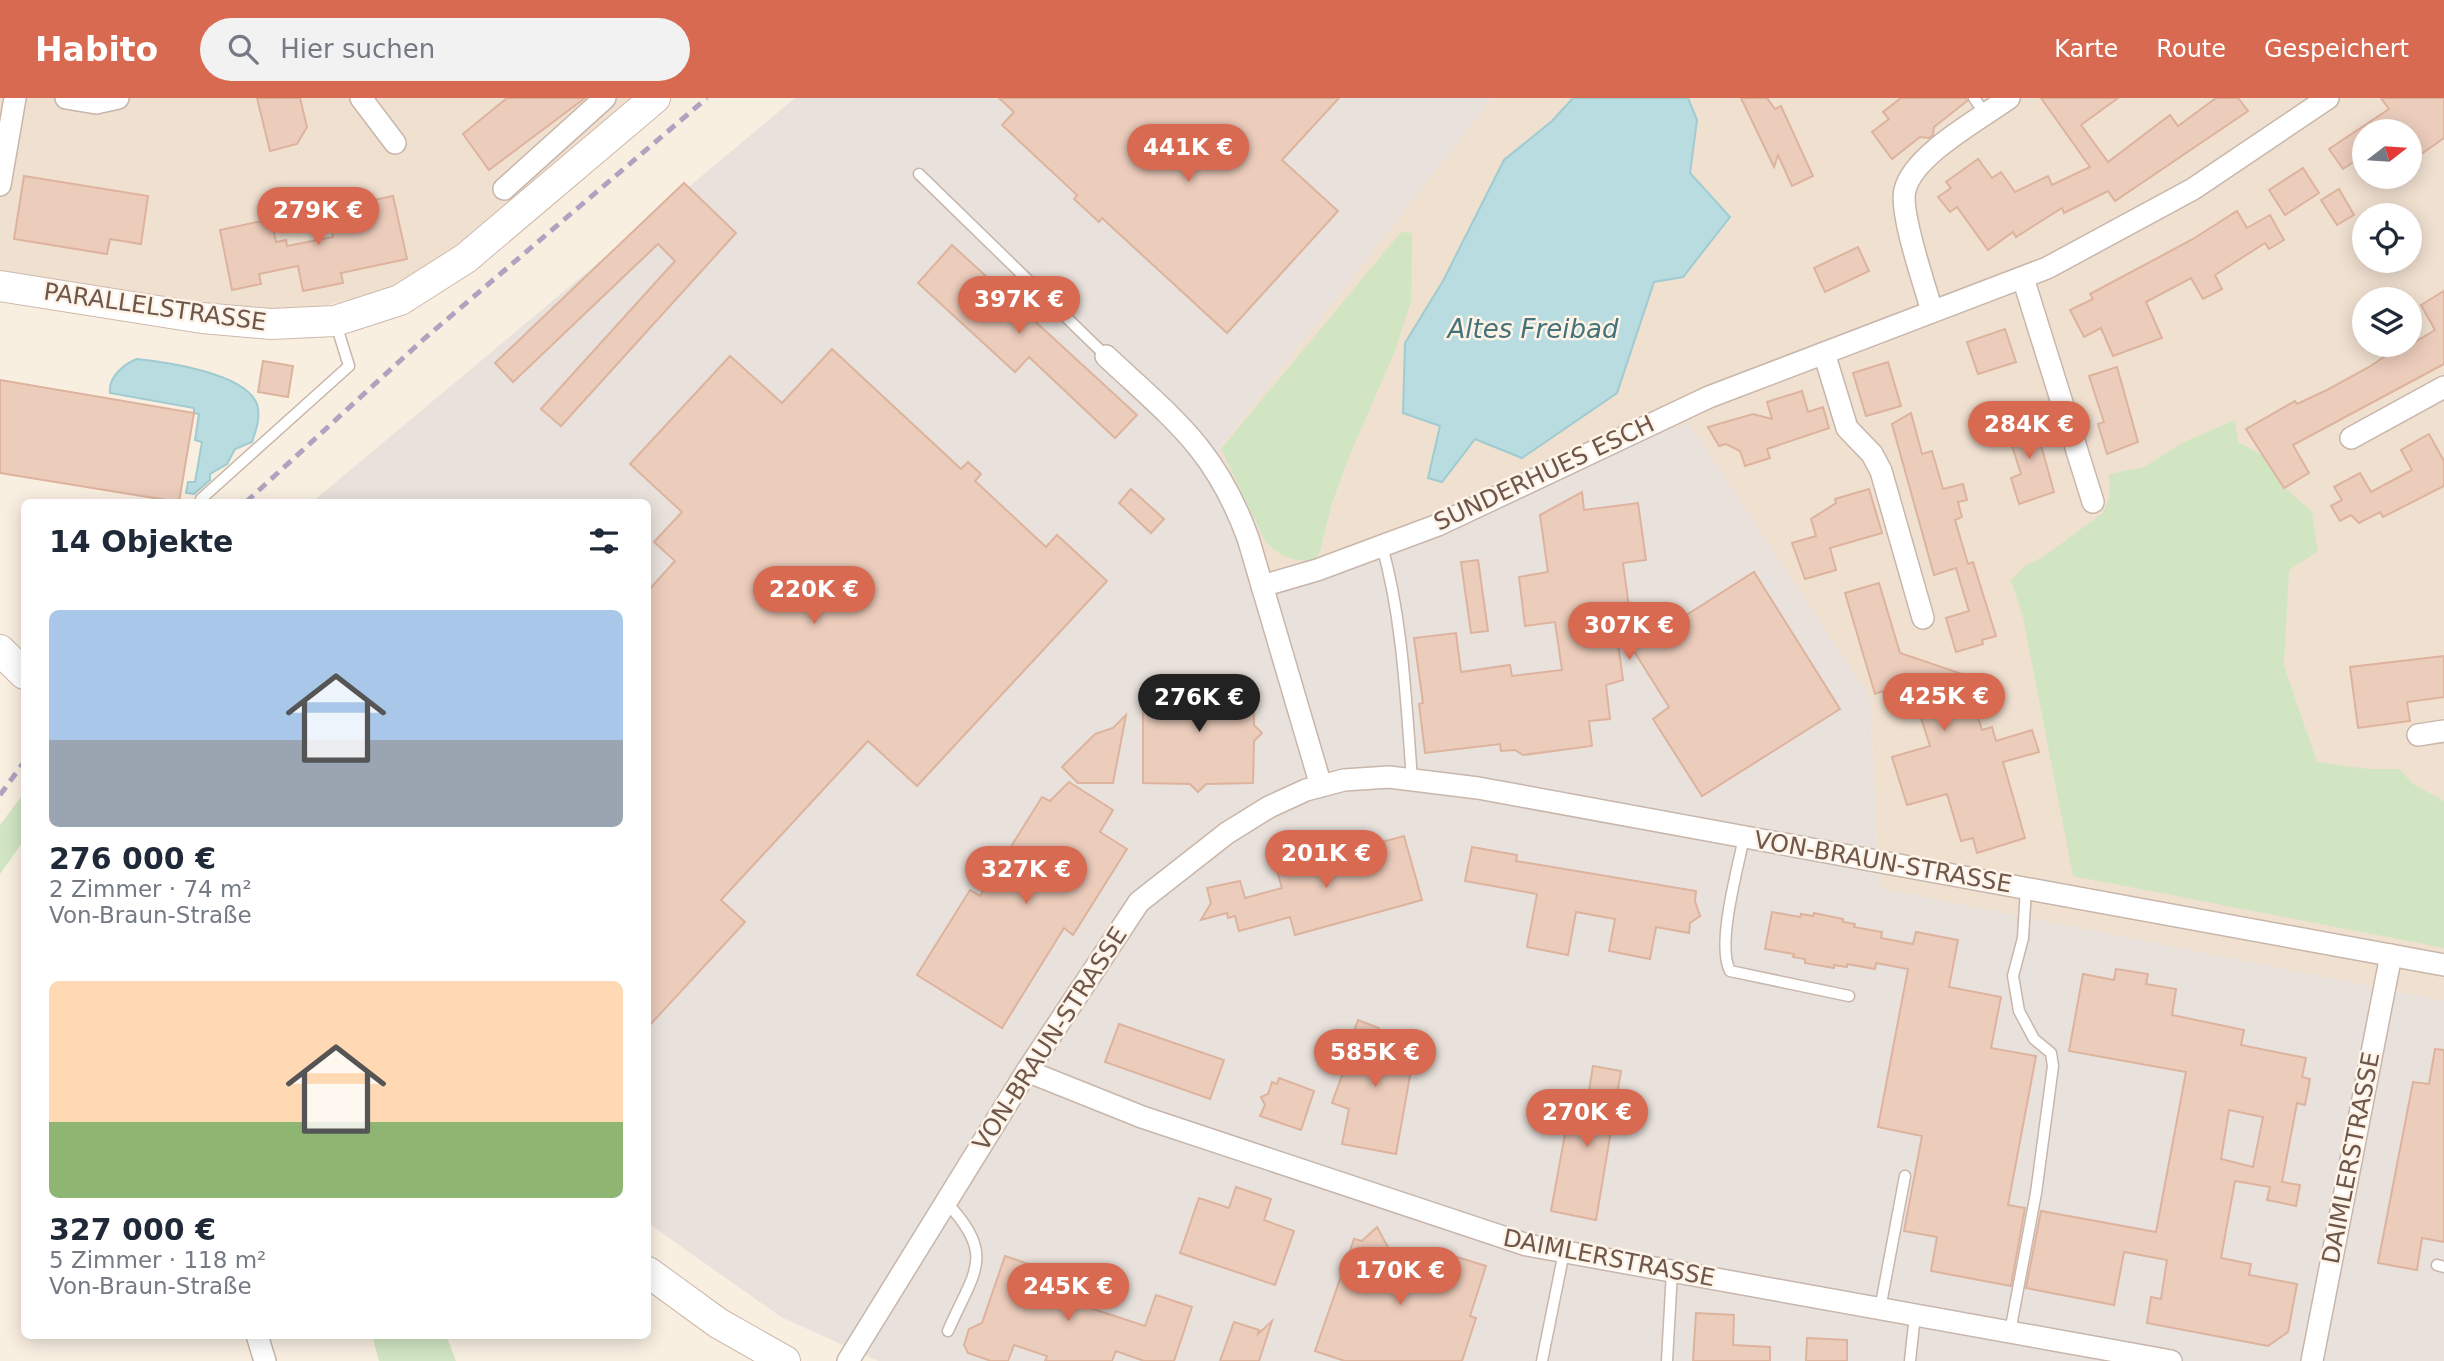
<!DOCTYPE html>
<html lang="de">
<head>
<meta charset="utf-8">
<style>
  :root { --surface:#fff; --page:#f2f2f3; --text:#1f2937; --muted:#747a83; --accent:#d86a51 }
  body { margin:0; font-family:"DejaVu Sans",sans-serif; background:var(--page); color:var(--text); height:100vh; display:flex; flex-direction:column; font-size:26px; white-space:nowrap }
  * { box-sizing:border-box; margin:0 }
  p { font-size:23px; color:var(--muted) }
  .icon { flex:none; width:38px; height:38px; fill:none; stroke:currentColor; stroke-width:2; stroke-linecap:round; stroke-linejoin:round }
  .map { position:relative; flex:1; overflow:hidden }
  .drawer { position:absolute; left:21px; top:401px; width:630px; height:840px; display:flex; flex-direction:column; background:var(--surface); border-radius:10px; box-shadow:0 4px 18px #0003 }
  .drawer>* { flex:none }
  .needle { width:46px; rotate:73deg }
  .tools { position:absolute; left:2352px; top:21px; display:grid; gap:14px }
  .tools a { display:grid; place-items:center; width:70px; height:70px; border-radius:50%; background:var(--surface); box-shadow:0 4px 18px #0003; font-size:35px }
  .price { position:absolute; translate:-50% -60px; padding:0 16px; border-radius:24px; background:var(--accent); color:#fff; font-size:23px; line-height:46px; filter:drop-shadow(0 2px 4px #0008) }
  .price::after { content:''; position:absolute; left:50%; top:42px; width:21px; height:16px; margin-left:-10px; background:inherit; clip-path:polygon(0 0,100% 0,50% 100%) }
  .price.current { background:#222; color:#fff }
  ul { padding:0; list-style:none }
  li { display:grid; align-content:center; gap:14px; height:371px; padding:0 28px }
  li span { display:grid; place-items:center; height:217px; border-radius:10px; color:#555 }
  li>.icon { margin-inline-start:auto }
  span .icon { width:126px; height:126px; fill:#fffc; stroke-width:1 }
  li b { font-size:30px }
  h2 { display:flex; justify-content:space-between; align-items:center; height:84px; padding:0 28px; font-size:30px }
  header { display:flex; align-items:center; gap:42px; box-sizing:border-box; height:98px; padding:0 35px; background:var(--accent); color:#fff }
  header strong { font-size:33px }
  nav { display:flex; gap:38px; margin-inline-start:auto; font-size:24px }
  .search { width:490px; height:63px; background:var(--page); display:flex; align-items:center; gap:18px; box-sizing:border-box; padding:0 24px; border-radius:38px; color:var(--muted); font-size:26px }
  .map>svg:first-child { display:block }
  .residential { fill:#f0e0d0; fill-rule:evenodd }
  .industrial { fill:#e8e1dc }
  .green { fill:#d1e5c2 }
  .water { fill:#b8dce0; stroke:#9fcbd1; stroke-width:2 }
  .building { fill:#eccdbc; stroke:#ddb39e; stroke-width:2; fill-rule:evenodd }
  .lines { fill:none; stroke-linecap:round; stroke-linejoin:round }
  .lane-casing { stroke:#c8b6aa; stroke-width:13 }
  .street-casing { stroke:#c8b6aa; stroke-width:24 }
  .secondary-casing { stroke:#ceb8aa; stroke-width:32 }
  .lane { stroke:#fff; stroke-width:10 }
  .street { stroke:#fff; stroke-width:21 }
  .secondary { stroke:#fff; stroke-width:30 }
  .rail { stroke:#b1a2c0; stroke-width:5; stroke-dasharray:10 7; stroke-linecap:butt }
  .labels { text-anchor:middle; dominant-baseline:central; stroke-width:5; stroke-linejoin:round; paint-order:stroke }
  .street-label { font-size:24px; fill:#6e564b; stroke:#fdf3e7 }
  .water-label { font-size:26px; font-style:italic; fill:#447379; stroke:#fdf3e7 }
</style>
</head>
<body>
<header>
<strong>Habito</strong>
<div class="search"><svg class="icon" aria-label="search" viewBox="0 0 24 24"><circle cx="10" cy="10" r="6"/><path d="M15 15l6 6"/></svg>Hier suchen</div>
<nav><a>Karte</a><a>Route</a><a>Gespeichert</a></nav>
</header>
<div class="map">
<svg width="2444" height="1263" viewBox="0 0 2444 1263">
  <rect width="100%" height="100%" fill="#f9efe1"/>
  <g class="residential">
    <path d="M0,0h637l-178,150 -65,39 -66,18 -57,6 -70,-5 -201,-31z"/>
    <path d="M1492,0h952v903l-565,-113 -9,-190 -596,-104 -56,-144zM2364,33h46v46h-46zM2364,117h46v46h-46zM2364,201h46v46h-46z"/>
  </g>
  <path class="industrial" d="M795,0h697l-274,352 28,54 28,90 414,-172 182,276 9,190 565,113v360h-1566l-97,-44 -133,-94v-721h-336z"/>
  <g class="green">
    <path d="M1401,134l11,1 -1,69 -17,51 -46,106 -16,44 -12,48 -6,10c-22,0 -34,-4 -49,-20l-44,-92z"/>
    <path d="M2235,322l3,22 26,14 18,29 30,27 6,39 -29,19 -5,96 33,96 51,7h31l14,15 31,17v147l-371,-72 -50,-259 -12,-37 15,-15 17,-8 60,-44 6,-16v-23l35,-7 40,-25z"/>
    <path d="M24,695v47l-24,34v-49z"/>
    <path d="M372,1237h74l10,26h-77z"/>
  </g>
  <g class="water">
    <path d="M1573,0h115l9,22 -7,53 40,44 -47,60 -29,5 -37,111 -95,65 -47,-19 -33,43 -14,-4 12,-52 -37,-13 2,-70 38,-62 61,-121 48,-39z"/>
    <path d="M137,261c29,3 108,14 120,45 4,13 -1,26 -5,38l-17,7 -8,15 -17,10v6l-16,14 -8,-1 2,-11h7l7,-40 -7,-2 4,-26 -5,-1v-5l-84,-15c-2,-15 13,-29 27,-34z"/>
  </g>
  <g class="building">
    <path d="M257,0h43l7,29 -10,17 -27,7z"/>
    <path d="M507,0h78l-96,72 -26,-36z"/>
    <path d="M999,0h340l-57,62 56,51 -111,122 -125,-115 -3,4 -25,-23 3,-4 -75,-70 12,-13z"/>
    <path d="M1741,0h26l8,11 6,-3 32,70 -21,10 -14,-31 -4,12z"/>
    <path d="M1901,0h65l1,3 -33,26 -1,8 -4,3 -9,-1 -28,22 -20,-27 17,-13 -6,-7z"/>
    <path d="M2041,0h77l-37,27 27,37 62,-47 8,11 38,-28h22l10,13 -133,90 -7,-10 -44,22 -2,-5 -46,29 -3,-5 -25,18 -31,-43 -7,5 -12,-15 13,-9 -5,-6 32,-23 14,19 9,-6 14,20 33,-16 4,9 38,-18z"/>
    <path d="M2381,0h63v40l-34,24v-31h-46v24l-21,14 -14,-20 60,-40z"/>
    <path d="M2303,70l16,25 -34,22 -16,-25z"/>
    <path d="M24,78l124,20 -7,48 -31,-5 -3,15 -93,-15z"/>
    <path d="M684,85l52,50 -175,193 -20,-17 134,-148 -17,-17 -145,138 -18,-19z"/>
    <path d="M2339,91l15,26 -17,10 -16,-25z"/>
    <path d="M393,98l14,63 -66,14 2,10 -40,8 -5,-25 -39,8 2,10 -29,6 -12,-60 51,-11 5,23 10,-2 1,6 46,-9 -5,-27z"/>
    <path d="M2237,113l10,17 23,-13 14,25 -15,9 -4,-6 -50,32 7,14 -19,10 -12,-21 -45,24 16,36 -49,18 -12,-28 -17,9 -14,-27 23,-11 -3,-5 103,-55z"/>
    <path d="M952,147l185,170 -22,23 -86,-81 -14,15 -97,-89z"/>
    <path d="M1858,149l11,24 -44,21 -11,-24z"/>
    <path d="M2444,193v73l-151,81 16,28 -25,15 -38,-59 49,-28 2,3 30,-14 42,-23 21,-14 -4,-8h24l25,-15 -14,-25z"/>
    <path d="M2005,231l11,33 -38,12 -11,-32z"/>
    <path d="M832,251l129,120 7,-7 13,12 -6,7 71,66 11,-12 50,46 -190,205 -49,-45 -147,159 24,22 -97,105v-436l27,-30 -21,-19 28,-30 -52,-48 100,-108 52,47z"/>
    <path d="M263,263l30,5 -5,31 -30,-5z"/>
    <path d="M1888,264l13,44 -35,10 -13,-43z"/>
    <path d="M2117,269l21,75 -31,12 -9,-30 6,-2 -15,-46z"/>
    <path d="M0,282l194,33 -15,89 -179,-29z"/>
    <path d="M1802,293l6,21 15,-5 6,21 -62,21 3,9 -25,8 -5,-15 -14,-7 -7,2 -11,-19 45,-13 19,5 -5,-17z"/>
    <path d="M1911,315l11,41 10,-3 11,38 20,-5 4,16 -9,2 4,15 -7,3 13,44 5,-2 23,74 -14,4 1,4 -27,8 -10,-34 23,-7 -13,-43 -22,7 -42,-151z"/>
    <path d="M2033,318l21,76 -35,12 -8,-26 10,-4 -16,-50z"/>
    <path d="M2429,336l15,27v25l-61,31 -3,-5 -21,11 -8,-8 -11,6 -9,-15 11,-6 -8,-13 26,-14 11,19 41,-22 -11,-20z"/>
    <path d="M1131,391l33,30 -13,14 -32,-30z"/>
    <path d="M1869,391l13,44 -52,15 6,22 -31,9 -13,-36 24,-7 -5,-17 25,-16 -1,-4z"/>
    <path d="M1582,394l2,18 54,-7 8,57 -23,3 9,67 25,-16 9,14 88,-56 86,137 -138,87 -49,-77 16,-12 -54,-86 8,59 -17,5 4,34 -21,2 3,25 -69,9 -8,-5 -14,1 -1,-7 -75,9 -6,-49 4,-1 -9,-65 42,-5 5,39 49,-7 2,11 50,-6 -7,-48 -30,4 -6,-49 29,-5 -8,-57z"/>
    <path d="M1478,462l10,71 -17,2 -10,-71z"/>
    <path d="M1879,485l21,70 65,22 17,55 10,-3 4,14 36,-11 7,22 -36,10 22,76 -48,15 -4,-15 -12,3 -14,-47 -40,11 -15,-48 38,-11 -19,-59 -27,9 -1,-5 -8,3 -30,-101z"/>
    <path d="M2444,558v41l-37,5 3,19 -52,7 -8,-61z"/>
    <path d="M1198,577l7,8 48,1 1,41 8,8 -8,8 -1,42 -47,1 -8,8 -8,-8 -47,-1v-99l47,-1z"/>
    <path d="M1126,617l-13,68h-35l-16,-16 33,-33 18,-6z"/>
    <path d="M1069,684l44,28 -13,22 27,17 -54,86 -9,-7 -62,100 -85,-53 53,-85 10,6 62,-99 8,4z"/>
    <path d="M1404,738l18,64 -127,35 -5,-18 -51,14 -4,-15 -7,2 -1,-5 -26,7 10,-17 -4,-15 33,-7 5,17 37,-10 -5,-17z"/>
    <path d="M1472,749l45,8 -1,6 180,30 -1,10 5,15 -10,7 -1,10 -33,-6 -6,32 -41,-8 6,-32 -39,-7 -8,43 -41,-8 10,-53 -72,-13z"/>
    <path d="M1772,814l28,5 1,-3 12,2 1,-3 29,6v3l12,2 -1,3 28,5 -1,6 32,6 3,-12 42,8 -9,47 52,10 -10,51 45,8 -28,149 17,3 -14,78 -80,-15 6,-34 -33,-6 18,-95 -44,-9 30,-158 -32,-6 -1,6 -28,-5v3l-13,-2v3l-29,-5v-4l-12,-2 1,-3 -29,-5z"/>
    <path d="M2116,871l32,5 -2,10 30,5 -4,26 72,15 -3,15 65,13 -4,19 8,2 -5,26 -8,-2 -15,79 18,3 -4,21 -29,-6 3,-13 -35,-6 -14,77 30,6 -2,11 48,9 -9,48 -20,14 -121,-23 4,-26 10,2 6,-39 -43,-8 -10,53 -88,-17 15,-77 115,21 30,-160 -117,-21 14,-77 31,6zM2229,1012l34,7 -10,50 -32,-8z"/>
    <path d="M1358,922l21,8 -2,6 39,8 -20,112 -54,-10 7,-35 -17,-6 23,-63 -4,-1z"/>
    <path d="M1119,926l105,36 -14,39 -105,-37z"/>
    <path d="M2435,951l9,1v192l-22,-4 -5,32 -39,-7 35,-181 16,2z"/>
    <path d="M1593,968l28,5 -25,149 -45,-9 18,-99 16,3z"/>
    <path d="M1279,980l35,13 -13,39 -41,-14 5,-11 -4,-8 7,-3 4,-12 5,2z"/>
    <path d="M1236,1089l35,12 -7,21 30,11 -19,54 -95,-32 19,-55 30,10z"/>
    <path d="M1377,1129l13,24 49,17 5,-15 42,13 -16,50 6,2 -14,43h-117l-30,-10 39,-112 8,2z"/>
    <path d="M1005,1158l68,23 -7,21 79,26 11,-31 36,12 -18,54h-30l-28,-10 -4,10h-67l2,-5 -33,-11 -6,16h-17l-23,-8 -4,-8 5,-16 13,-6z"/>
    <path d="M1696,1215l38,2 -1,30 37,2v14h-77z"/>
    <path d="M1272,1223l-13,40h-39l14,-39 25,8 -1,4z"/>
    <path d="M1807,1240l40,2v21h-41z"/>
  </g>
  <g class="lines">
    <g class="lane-casing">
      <g id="lane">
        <path d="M1974,0l12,17"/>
        <path d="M919,76l187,182"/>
        <path d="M201,401l148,-133 -13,-42"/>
        <path d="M1382,448c21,75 24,156 30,233"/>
        <path d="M1744,739c-6,31 -28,108 -14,134l119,25"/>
        <path d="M946,1104c51,54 28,69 2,129"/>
        <path d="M2437,1167l7,2"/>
        <path d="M1880,1211l25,-133"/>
        <path d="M2010,1234l26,-139 17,-127 -2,-13 -17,-14 -15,-28 -6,-35 10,-38 3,-50"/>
        <path d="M1542,1263l22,-109"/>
        <path d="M1667,1263l5,-90"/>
        <path d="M1910,1263l5,-46"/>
      </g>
    </g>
    <g class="street-casing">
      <g id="street">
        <path d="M66,0l30,5 22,-5"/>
        <path d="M361,0l34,45"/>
        <path d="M0,87l15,-87"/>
        <path d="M504,91l101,-91"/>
        <path d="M2023,180l70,224"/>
        <path d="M1932,213c-7,-25 -33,-99 -27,-121 8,-35 75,-71 104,-92"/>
        <path d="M1824,255l23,75 25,26 9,17 42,147"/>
        <path d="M1106,258c67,63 109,92 142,182l73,248"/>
        <path d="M2351,340l93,-51"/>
        <path d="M1262,488l55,-16 121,-45 271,-128 338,-129 146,-79 135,-91"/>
        <path d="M2418,637l26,-4"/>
        <path d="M1027,973l115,46 385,128 644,116"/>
        <path d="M257,1237l8,26"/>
        <path d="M848,1263l179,-290 112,-169 88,-69 42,-26 37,-17 38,-10 45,-3 89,11 966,177"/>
        <path d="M2312,1263l79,-406"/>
      </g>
    </g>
    <g class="secondary-casing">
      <g id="secondary">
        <path d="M0,188l202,32 69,6 64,-3 65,-21 66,-42 189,-160"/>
        <path d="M0,552l24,24"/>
        <path d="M648,1174l70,51 67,38"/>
      </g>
    </g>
    <use href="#lane" class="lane"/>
    <use href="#street" class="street"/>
    <use href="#secondary" class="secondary"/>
    <g class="rail">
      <path d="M246,404l179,-164 282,-240"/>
      <path d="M0,697l24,-33"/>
    </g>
  </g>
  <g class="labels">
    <g class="street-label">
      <text transform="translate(155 209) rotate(8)">PARALLELSTRASSE</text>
      <text transform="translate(1544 375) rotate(-25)">SUNDERHUES ESCH</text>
      <text transform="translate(1883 764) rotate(10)">VON-BRAUN-STRASSE</text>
      <text transform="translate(1050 941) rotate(-57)">VON-BRAUN-STRASSE</text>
      <text transform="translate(2351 1060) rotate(-79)">DAIMLERSTRASSE</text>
      <text transform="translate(1609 1160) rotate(11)">DAIMLERSTRASSE</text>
    </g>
    <g class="water-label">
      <text x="1533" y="231">Altes Freibad</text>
    </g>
  </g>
</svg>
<div class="tools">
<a><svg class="needle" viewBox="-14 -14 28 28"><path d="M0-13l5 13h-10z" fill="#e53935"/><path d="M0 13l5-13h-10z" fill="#747a83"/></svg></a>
<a><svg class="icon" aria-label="locate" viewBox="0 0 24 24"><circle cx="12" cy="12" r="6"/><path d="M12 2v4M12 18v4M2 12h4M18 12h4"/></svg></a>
<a><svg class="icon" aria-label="layers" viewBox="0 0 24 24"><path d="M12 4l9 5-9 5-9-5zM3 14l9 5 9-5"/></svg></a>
</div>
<b class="price" style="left:1188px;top:86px">441K €</b>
<b class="price" style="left:318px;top:149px">279K €</b>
<b class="price" style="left:1019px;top:238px">397K €</b>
<b class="price" style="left:2029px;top:363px">284K €</b>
<b class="price" style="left:814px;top:528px">220K €</b>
<b class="price" style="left:1629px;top:564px">307K €</b>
<b class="price" style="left:1944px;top:635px">425K €</b>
<b class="price current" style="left:1199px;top:636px">276K €</b>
<b class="price" style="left:1326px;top:792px">201K €</b>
<b class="price" style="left:1026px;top:808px">327K €</b>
<b class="price" style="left:1375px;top:991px">585K €</b>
<b class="price" style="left:1587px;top:1051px">270K €</b>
<b class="price" style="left:1400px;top:1209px">170K €</b>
<b class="price" style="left:1068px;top:1225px">245K €</b>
<section class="drawer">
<h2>14 Objekte<svg class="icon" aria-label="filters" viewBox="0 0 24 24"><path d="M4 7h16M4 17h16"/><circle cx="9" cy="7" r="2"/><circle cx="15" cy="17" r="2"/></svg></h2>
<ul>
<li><span style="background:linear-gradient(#a9c7e8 60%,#9aa5b1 0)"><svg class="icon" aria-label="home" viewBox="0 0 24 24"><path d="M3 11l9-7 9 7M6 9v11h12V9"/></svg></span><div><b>276 000 €</b><p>2 Zimmer · 74 m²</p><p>Von-Braun-Straße</p></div></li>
<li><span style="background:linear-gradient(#ffd9b3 65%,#8fb573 0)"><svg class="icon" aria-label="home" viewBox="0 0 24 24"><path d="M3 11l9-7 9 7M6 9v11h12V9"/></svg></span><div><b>327 000 €</b><p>5 Zimmer · 118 m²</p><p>Von-Braun-Straße</p></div></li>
</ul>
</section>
</div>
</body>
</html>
